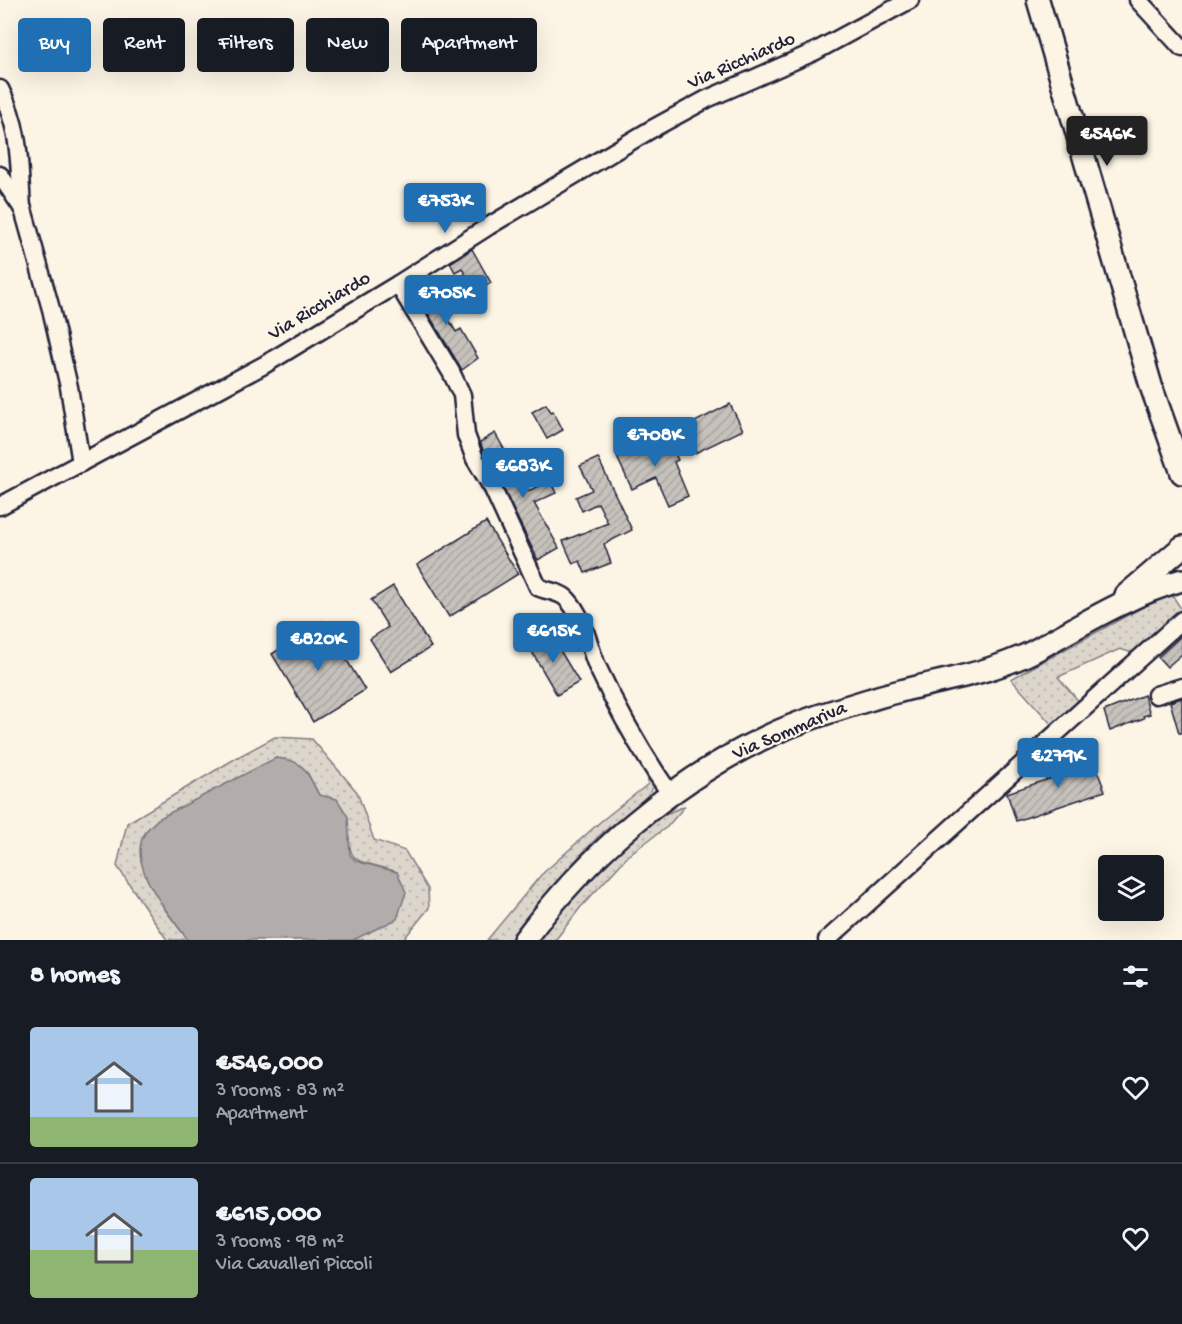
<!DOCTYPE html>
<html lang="en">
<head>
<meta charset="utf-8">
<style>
  :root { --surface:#171b24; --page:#20242c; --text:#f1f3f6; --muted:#9ea1a6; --line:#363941; --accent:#1f6fb2 }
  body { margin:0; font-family:"Gochi Hand",sans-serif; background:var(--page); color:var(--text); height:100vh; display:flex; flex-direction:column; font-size:22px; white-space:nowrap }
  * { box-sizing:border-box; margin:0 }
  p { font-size:20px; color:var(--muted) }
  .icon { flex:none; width:33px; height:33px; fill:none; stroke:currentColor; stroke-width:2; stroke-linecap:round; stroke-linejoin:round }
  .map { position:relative; height:940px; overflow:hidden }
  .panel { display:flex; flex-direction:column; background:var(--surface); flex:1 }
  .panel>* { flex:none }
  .top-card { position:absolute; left:18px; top:18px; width:600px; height:54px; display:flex; gap:12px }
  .tools { position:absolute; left:1098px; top:855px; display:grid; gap:12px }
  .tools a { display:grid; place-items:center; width:66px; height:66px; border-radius:6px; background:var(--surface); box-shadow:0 6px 24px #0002; font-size:30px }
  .price { position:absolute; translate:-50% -51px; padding:0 14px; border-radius:6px; background:var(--accent); color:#fff; font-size:20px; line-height:39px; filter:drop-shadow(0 2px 3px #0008) }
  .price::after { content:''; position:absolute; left:50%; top:36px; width:18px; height:14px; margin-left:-9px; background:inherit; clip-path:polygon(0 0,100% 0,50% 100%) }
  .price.selected { background:#222; color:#fff }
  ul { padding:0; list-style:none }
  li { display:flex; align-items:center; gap:18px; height:150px; padding:0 30px }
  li+li { border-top:2px solid var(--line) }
  li span { display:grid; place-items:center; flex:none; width:168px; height:120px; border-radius:6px; color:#555 }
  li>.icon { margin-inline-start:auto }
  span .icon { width:72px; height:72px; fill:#fffc; stroke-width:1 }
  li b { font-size:26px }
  h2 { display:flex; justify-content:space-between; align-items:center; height:72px; padding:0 30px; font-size:26px }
  .tag { padding:0 21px; border-radius:6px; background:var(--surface); box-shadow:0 6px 24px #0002; font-size:21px; line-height:54px }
  .tag.selected { background:var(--accent); color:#fff }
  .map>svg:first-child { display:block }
  .grass { fill:url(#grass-dots); stroke:#7f7c84; stroke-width:1.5 }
  .water { fill:#b2adab; stroke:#78757e; stroke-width:1.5 }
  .building { fill:url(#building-hatch); stroke:#22223b; stroke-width:1.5 }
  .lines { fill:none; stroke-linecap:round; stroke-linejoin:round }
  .minor-casing { stroke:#22223b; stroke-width:21 }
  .major-casing { stroke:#22223b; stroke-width:26 }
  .minor { stroke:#fcf5e5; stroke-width:16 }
  .major { stroke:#fcf5e5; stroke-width:21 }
  .labels { text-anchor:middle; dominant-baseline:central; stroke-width:4.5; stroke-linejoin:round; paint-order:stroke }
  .street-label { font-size:20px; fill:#22223b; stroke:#fcf5e5 }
</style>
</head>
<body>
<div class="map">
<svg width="1182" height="940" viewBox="0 0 1182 940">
  <defs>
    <pattern id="grass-dots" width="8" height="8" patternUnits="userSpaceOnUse" patternTransform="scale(1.5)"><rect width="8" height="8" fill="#dcd6cc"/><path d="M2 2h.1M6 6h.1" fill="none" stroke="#bcb7b0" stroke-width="1.8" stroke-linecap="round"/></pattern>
    <pattern id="building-hatch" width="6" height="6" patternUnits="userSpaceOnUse" patternTransform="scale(1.5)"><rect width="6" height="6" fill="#c6c1bb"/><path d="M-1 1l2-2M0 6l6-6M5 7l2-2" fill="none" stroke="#aaa6a2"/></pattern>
  </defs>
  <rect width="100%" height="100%" fill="#fcf5e5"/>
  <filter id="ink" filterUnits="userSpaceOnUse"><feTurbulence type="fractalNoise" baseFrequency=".0167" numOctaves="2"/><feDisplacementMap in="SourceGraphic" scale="12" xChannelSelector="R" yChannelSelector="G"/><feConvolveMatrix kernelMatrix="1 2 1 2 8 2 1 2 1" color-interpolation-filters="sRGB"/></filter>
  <g filter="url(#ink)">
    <g class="grass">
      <path d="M1170,592l12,18 -12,8 -32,37 -18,-6 -62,28 23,27 -28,22 -42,-47z"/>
      <path d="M275,737l37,2 45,53 17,48 31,11 23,38 1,19 -26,32h-50l4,-3 40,-65c-44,-15 -49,-2 -49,-55l-29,-22 -12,-23 -31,-14 -118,61 -14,14 19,74 25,33h-21l-50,-74 10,-43 111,-66z"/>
      <path d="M647,772l8,12c-13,24 -38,35 -57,53 -32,31 -59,69 -88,103h-23l54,-65 59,-53 48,-38z"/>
      <path d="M685,806l-18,21 -36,26 -51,55 -23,30 -2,2h-17c34,-44 71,-87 117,-120 9,-6 20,-10 30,-14z"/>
    </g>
    <path class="water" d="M276,758c29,2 30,13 43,37l18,4 11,18 2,38 6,6 41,11 9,20 -9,27 -44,21h-165c-18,-25 -63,-75 -43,-107 3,-5 9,-10 13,-14z"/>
    <g class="building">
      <path d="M472,249l19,34 -16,9 -13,-24 -7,4 -5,-9z"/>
      <path d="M425,279l31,53 5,-3 17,29 -16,12 -50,-83z"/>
      <path d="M546,404l5,8 2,-1 10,19 -16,9 -15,-27z"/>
      <path d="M730,404l13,26 -48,23 -12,-25z"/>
      <path d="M495,433l33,58 22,-10 6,12 -22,10 25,45 -21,12 -43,-88 3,-2 -8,-16 -4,3 -6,-15z"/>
      <path d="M666,435l12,25 -4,2 14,34 -20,9 -12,-27 -24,11 -15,-32z"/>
      <path d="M598,458l34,72 -28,14 7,19 -26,10 -5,-12 -7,3 -10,-23 45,-18 -10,-20 -16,8 -6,-14 16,-7 -12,-24z"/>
      <path d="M486,522l32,52 -69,43 -32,-52z"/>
      <path d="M393,586l38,61 -40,25 -21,-33 18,-12 -17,-27z"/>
      <path d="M323,621l42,69 -52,32 -41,-68z"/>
      <path d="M549,632l30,50 -22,13 -29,-50z"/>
      <path d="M1182,635v19l-15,13 -9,-10z"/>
      <path d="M1144,695l6,19 -7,2 1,2 -34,13 -6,-20z"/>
      <path d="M1182,698v35h-3l-9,-31z"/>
      <path d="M1088,747l17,44 -89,30 -9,-28 72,-24 -6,-17z"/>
    </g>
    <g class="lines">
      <g class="minor-casing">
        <g id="minor">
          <path d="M1138,0l44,48"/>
          <path d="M0,89c21,40 19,77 22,119"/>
          <path d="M0,175l23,34 28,100 18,78 12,76"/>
          <path d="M398,284l53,88 11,23 4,40 9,24 18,30 45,98c8,4 23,5 29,12 17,18 21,45 30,67 21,45 46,89 74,129"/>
          <path d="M0,506l264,-141 134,-81 91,-58 161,-96 57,-31 107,-47 96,-52"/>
          <path d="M1156,695l26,-8"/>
          <path d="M827,940l355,-320"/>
        </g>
      </g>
      <g class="major-casing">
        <g id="major">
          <path d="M1038,0l114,389 30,84"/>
          <path d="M1126,595l56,-48"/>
          <path d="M524,940c64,-85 147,-158 244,-204 34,-16 71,-27 107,-38 48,-15 98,-20 144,-40 14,-5 27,-14 40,-21 39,-22 80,-45 123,-57"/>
        </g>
      </g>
      <use href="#minor" class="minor"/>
      <use href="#major" class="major"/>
    </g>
  </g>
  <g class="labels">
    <g class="street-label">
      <text transform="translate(742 62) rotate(-24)">Via Ricchiardo</text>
      <text transform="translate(320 307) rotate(-31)">Via Ricchiardo</text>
      <text transform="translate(790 732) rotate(-23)">Via Sommariva</text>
    </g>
  </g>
</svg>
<div class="tools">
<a><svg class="icon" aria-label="layers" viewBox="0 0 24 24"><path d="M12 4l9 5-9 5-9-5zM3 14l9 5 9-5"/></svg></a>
</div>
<b class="price selected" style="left:1107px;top:167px">€546K</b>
<b class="price" style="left:445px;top:234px">€753K</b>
<b class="price" style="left:446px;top:326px">€705K</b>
<b class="price" style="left:655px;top:468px">€708K</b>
<b class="price" style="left:523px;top:499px">€683K</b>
<b class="price" style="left:553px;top:664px">€615K</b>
<b class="price" style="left:318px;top:672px">€820K</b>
<b class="price" style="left:1058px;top:789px">€279K</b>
<div class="top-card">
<a class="tag selected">Buy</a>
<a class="tag">Rent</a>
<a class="tag">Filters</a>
<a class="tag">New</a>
<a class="tag">Apartment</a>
</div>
</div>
<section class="panel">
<h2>8 homes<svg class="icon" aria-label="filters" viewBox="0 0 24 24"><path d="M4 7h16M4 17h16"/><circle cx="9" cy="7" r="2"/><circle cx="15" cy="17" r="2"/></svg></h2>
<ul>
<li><span style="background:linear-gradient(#a9c7e8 75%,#8fb573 0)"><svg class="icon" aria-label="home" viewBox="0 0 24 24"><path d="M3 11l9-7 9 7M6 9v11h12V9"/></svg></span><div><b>€546,000</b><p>3 rooms · 83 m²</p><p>Apartment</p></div><svg class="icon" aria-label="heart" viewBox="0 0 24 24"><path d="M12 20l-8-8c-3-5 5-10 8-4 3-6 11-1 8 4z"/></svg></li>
<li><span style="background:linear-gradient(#a9c7e8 60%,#8fb573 0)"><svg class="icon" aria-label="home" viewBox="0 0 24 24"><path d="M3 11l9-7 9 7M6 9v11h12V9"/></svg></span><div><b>€615,000</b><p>3 rooms · 98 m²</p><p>Via Cavalleri Piccoli</p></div><svg class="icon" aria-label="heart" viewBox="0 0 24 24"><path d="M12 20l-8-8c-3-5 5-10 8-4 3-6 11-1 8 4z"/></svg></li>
</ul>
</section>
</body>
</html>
